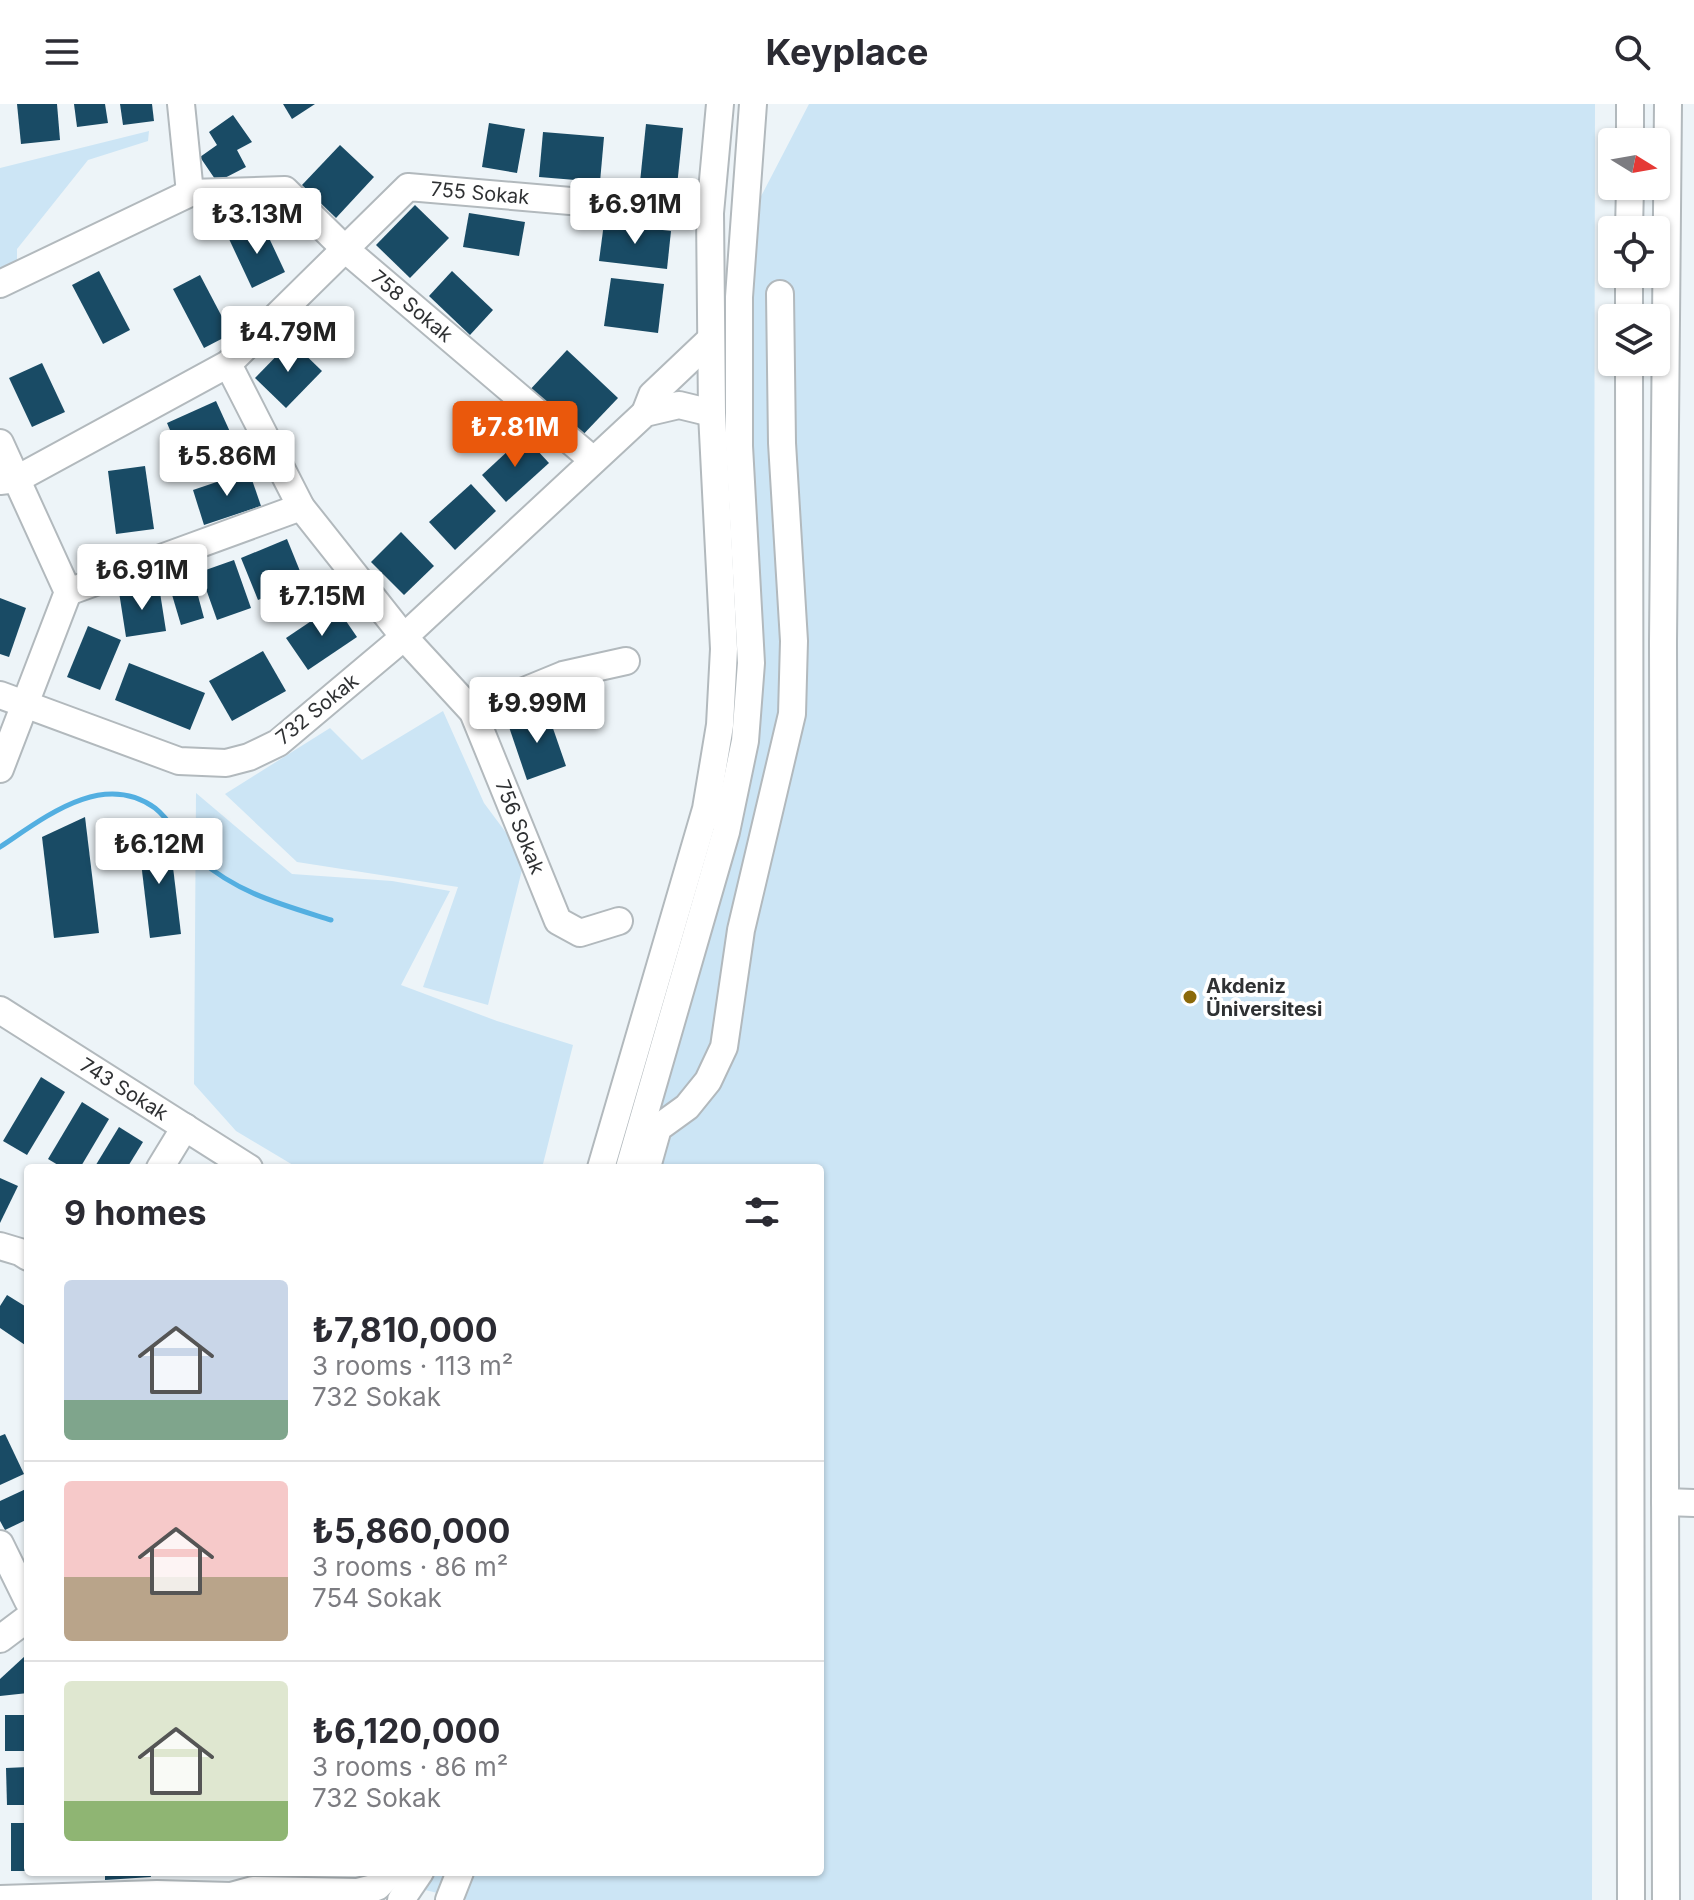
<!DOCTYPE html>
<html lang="en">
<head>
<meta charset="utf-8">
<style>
  :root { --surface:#fff; --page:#f2f2f3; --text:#2b2b33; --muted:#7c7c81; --line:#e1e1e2; --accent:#ea580c }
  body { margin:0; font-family:Inter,sans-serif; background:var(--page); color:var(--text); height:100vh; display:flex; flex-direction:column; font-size:30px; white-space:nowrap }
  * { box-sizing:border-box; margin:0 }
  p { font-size:26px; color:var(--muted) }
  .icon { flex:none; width:44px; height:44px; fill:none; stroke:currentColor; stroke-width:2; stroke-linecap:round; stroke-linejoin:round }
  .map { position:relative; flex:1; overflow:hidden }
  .sheet { position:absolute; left:24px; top:1060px; width:800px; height:712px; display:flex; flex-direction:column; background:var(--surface); border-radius:8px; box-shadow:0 2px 6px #0004 }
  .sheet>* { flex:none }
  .needle { width:52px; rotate:101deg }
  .fabs { position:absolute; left:1598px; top:24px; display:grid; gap:16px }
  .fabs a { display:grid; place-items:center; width:72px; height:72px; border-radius:8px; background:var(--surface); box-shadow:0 2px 6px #0004; font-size:40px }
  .price { position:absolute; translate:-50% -68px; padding:0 18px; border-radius:8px; background:#fff; color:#222; font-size:26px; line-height:52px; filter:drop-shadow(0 2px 4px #0008) }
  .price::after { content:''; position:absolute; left:50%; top:48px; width:24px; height:18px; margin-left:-12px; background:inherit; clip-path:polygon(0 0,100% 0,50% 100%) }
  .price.current { background:var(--accent); color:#fff }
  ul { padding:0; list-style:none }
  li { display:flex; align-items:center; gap:24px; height:200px; padding:0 40px }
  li+li { border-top:2px solid var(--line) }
  li span { display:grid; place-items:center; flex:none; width:224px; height:160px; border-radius:8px; color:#555 }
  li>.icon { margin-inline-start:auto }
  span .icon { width:96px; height:96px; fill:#fffc; stroke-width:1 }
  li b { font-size:34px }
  h2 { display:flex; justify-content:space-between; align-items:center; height:96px; padding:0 40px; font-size:34px }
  header { display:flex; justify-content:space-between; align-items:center; height:104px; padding:0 40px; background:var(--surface); font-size:36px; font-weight:700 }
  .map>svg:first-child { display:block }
  .green { fill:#cce5f5 }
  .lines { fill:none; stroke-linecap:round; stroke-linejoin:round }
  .stream { stroke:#53afe1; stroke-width:5 }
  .building { fill:#194b65 }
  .minor-casing { stroke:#b2b9bd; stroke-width:30 }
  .minor { stroke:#fff; stroke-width:26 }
  .poi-dot { fill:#8b690a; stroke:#fff; stroke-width:3 }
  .labels { text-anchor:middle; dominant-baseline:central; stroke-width:8; stroke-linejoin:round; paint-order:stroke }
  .street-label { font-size:20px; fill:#2f3133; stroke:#fff }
  .poi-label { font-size:20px; font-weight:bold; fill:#2f3133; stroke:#fff; text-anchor:start }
</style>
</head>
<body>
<header><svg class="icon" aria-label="menu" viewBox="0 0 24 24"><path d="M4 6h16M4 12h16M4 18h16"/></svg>Keyplace<svg class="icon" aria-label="search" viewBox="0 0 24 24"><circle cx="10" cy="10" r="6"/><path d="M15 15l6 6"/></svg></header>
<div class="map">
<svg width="1694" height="1796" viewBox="0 0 1694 1796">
  <rect width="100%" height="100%" fill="#edf4f8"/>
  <g class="green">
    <path d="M809,0h786l-3,1796h-1125l-42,-10 5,-18h390v-704h-184l102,-342 18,-620z"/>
    <path d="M149,27l-1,10 -60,19 -71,89v19l-17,8v-108z"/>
    <path d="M443,607l41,92 41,55 -37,147 -65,-18 35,-100 -161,-25 -72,-68 105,-66 32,32z"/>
    <path d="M196,689l96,81 100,7 58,10 -49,94 96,36 76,24 -31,123h-244l-62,-37 -42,-47z"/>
  </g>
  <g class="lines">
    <path class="stream" d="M0,743c44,-29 102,-77 155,-39 18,14 27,37 44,51 38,34 84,46 132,61"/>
  </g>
  <g class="building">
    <path d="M17,0h40l3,36 -39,4z"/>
    <path d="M74,0h31l3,19 -31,4z"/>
    <path d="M120,0h32l2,17 -31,4z"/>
    <path d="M283,0h32l-23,15z"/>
    <path d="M233,11l19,27 -15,8 9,17 -29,15 -17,-25 17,-12 -8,-13z"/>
    <path d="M489,19l36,6 -8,44 -35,-6z"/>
    <path d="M646,20l37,4 -6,58 -37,-4z"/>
    <path d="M543,28l61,5 -4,45 -61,-5z"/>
    <path d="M340,41l34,32 -38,41 -34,-33z"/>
    <path d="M415,101l34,33 -39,40 -34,-33z"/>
    <path d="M469,109l56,9 -6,34 -56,-9z"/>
    <path d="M262,119l23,49 -33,16 -23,-49z"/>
    <path d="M604,119l67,8 -4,38 -68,-8z"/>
    <path d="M99,167l31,59 -27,14 -31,-59z"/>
    <path d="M452,167l41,39 -23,25 -41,-39z"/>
    <path d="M200,171l31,59 -27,14 -31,-59z"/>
    <path d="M611,174l53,6 -6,49 -54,-7z"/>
    <path d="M291,237l31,30 -36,37 -31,-30z"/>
    <path d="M567,246l51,48 -40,42 -51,-47z"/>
    <path d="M42,259l23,49 -33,15 -23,-49z"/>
    <path d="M216,297l15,33 -50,22 -14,-33z"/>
    <path d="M524,332l25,27 -43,39 -24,-27z"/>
    <path d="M145,362l9,63 -38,5 -8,-63z"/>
    <path d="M249,367l12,35 -57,19 -11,-35z"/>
    <path d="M471,380l25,27 -41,39 -26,-28z"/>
    <path d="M401,428l33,34 -30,29 -33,-33z"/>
    <path d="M287,435l17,42 -46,19 -17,-42z"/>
    <path d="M234,456l17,48 -34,12 -17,-48z"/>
    <path d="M194,477l10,37 -23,7 -11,-37z"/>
    <path d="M159,482l7,45 -40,6 -7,-45z"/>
    <path d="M0,494l26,10 -17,49 -9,-3z"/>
    <path d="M335,501l22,32 -49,33 -22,-32z"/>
    <path d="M88,522l33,14 -21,50 -33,-13z"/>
    <path d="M263,547l23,40 -54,30 -23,-40z"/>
    <path d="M129,559l76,30 -15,37 -75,-30z"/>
    <path d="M547,607l19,55 -39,14 -19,-56z"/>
    <path d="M85,713l14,116 -45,5 -12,-101z"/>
    <path d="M169,730l12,100 -31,4 -12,-101z"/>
    <path d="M41,973l24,15 -38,63 -24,-14z"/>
    <path d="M82,998l27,17 -29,49h-17l-15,-9z"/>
    <path d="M119,1023l24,15 -16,26h-33z"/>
    <path d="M0,1074l18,8 -18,37z"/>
    <path d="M7,1191l21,13v39l-28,-19v-22z"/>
    <path d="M5,1330l19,40 -24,11v-49z"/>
    <path d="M28,1384v31l-23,11 -5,-9v-20z"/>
    <path d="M25,1552l3,37 -28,3v-17z"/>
    <rect x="5" y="1611" width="23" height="36"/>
    <path d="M28,1663v38h-21l-1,-37z"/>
    <rect x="11" y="1719" width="17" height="48"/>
    <path d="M105,1768h45l1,5 -46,3z"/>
  </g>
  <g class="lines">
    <g class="minor-casing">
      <g id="minor">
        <path d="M181,0l9,89"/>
        <path d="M1630,38v-38"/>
        <path d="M1629,126l1,-44"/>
        <path d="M0,180l190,-91 95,-3 60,59 248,211"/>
        <path d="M1629,214v-44"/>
        <path d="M1629,258l2,1538"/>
        <path d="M228,260l73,143 103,130 69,75 85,209 22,12 39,-12"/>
        <path d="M645,309l7,-18 58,-55"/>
        <path d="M0,339l68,149 -68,177"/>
        <path d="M0,377l17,-2 211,-115 180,-177 302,26"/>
        <path d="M68,488l233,-85"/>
        <path d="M0,591l179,66 47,2 23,-6 29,-14 126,-106 241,-224 34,-8 33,8"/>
        <path d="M473,608l90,-37 63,-14"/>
        <path d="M0,906l249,158"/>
        <path d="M649,1056l9,-32 29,-21 21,-26 16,-34 17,-117 51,-216 2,-73 -12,-198 -2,-149"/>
        <path d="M160,1064l25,-41"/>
        <path d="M601,1064l105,-359 14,-84 4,-76 -12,-236 -2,-200 10,-109"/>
        <path d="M629,1064l97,-336 19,-91 6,-78 -12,-217v-149l14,-193"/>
        <path d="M0,1142l20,6 8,5"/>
        <path d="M1665,1398l29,1"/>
        <path d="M0,1440l28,57"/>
        <path d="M0,1535l28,-21"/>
        <path d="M0,1795l157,-5 74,2 22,-6 104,2 20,-5 15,-15"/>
        <path d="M401,1796l19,-28"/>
        <path d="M449,1796l11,-28"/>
        <path d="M1666,1796l-3,-1258 5,-538"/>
      </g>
    </g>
    <use href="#minor" class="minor"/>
  </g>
  <circle class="poi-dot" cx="1190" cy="893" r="8"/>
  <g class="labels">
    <g class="street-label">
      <text transform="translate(480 89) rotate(5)">755 Sokak</text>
      <text transform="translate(412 202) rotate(40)">758 Sokak</text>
      <text transform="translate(317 605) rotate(-39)">732 Sokak</text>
      <text transform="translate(520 723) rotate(68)">756 Sokak</text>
      <text transform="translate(124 985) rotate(32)">743 Sokak</text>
    </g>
    <g class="poi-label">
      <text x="1206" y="882">Akdeniz<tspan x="1206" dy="23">Üniversitesi</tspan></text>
    </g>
  </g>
</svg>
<div class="fabs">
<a><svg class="needle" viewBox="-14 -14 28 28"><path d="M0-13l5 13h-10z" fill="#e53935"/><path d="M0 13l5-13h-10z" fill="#7c7c81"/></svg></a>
<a><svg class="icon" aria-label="locate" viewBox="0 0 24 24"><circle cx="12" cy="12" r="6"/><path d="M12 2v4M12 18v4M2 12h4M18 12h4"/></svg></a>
<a><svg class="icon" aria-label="layers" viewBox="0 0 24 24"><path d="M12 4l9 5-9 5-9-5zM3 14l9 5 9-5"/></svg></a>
</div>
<b class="price" style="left:635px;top:142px">₺6.91M</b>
<b class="price" style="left:257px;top:152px">₺3.13M</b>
<b class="price" style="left:288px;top:270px">₺4.79M</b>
<b class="price current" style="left:515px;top:365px">₺7.81M</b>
<b class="price" style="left:227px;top:394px">₺5.86M</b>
<b class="price" style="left:142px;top:508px">₺6.91M</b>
<b class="price" style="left:322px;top:534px">₺7.15M</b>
<b class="price" style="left:537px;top:641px">₺9.99M</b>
<b class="price" style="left:159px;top:782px">₺6.12M</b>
<section class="sheet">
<h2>9 homes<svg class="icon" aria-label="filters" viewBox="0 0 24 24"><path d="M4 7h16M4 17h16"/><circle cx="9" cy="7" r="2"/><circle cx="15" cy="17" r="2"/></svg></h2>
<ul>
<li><span style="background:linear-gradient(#c9d6e8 75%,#7fa58c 0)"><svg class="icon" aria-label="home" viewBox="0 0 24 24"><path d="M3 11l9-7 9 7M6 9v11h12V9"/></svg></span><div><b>₺7,810,000</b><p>3 rooms · 113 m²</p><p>732 Sokak</p></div></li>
<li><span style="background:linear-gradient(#f6c9c9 60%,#b9a48a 0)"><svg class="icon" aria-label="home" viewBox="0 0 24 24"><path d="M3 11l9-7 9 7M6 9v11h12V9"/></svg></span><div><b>₺5,860,000</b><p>3 rooms · 86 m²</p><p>754 Sokak</p></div></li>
<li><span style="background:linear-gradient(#dfe7d0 75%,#8fb573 0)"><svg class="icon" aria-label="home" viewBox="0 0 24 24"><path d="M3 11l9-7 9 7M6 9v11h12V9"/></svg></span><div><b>₺6,120,000</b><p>3 rooms · 86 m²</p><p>732 Sokak</p></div></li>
</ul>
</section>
</div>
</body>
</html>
